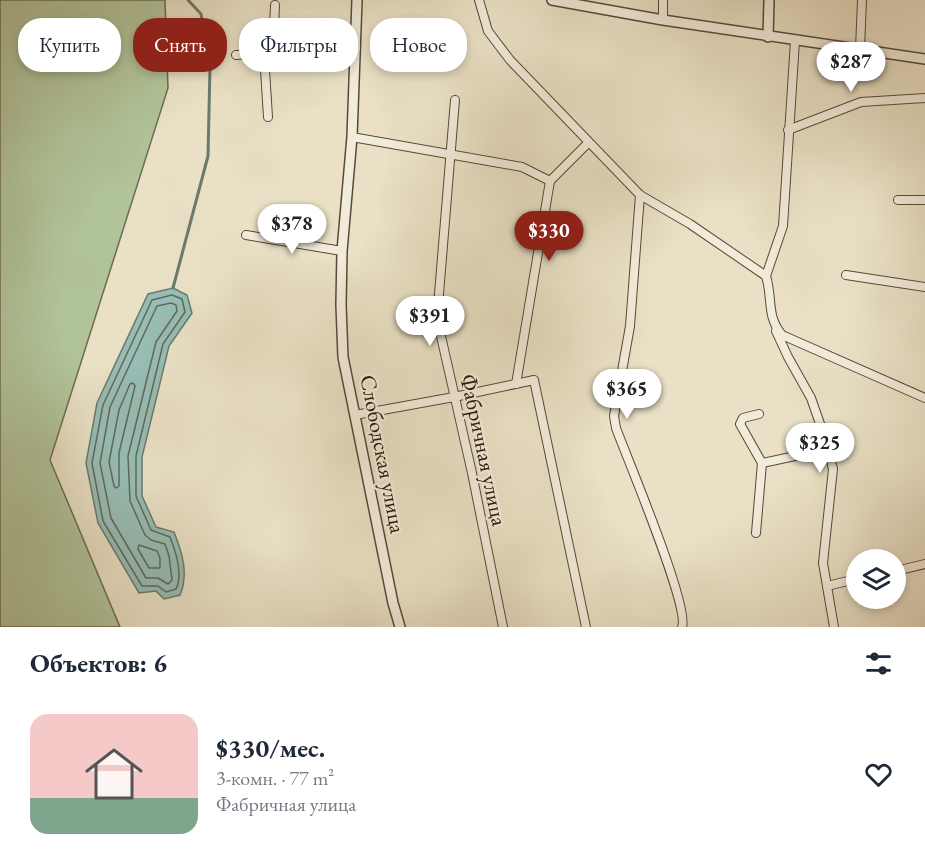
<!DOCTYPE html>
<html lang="ru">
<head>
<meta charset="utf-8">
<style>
  :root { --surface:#fff; --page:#f2f2f3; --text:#1f2937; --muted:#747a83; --accent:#8f2418 }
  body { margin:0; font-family:"EB Garamond",serif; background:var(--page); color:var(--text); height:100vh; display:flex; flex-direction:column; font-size:22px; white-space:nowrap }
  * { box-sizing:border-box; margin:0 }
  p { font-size:20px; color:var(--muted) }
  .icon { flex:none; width:33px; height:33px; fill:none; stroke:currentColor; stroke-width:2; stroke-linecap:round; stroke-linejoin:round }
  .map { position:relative; height:627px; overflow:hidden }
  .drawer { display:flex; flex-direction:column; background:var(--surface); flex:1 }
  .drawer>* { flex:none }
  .banner { position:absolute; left:18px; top:18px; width:600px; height:54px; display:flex; gap:12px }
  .tools { position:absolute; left:846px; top:549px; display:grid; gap:12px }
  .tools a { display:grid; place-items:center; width:60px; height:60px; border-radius:50%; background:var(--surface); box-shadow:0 3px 9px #0003; font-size:30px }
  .price { position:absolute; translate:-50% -51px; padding:0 14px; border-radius:21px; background:#fff; color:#222; font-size:20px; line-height:39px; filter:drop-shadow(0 2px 3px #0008) }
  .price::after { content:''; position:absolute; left:50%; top:36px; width:18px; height:14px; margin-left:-9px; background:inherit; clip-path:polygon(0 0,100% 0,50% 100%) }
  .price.active { background:var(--accent); color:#fff }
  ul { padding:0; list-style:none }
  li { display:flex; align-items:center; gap:18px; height:150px; padding:0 30px }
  li span { display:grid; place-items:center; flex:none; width:168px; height:120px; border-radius:18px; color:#555 }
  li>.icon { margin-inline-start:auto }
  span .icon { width:72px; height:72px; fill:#fffc; stroke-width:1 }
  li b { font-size:26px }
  h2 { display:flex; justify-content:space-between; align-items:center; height:72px; padding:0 30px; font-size:26px }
  .tag { padding:0 21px; border-radius:24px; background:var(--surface); box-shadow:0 3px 9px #0003; font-size:21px; line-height:54px }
  .tag.active { background:var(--accent); color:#fff }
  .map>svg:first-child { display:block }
  .green { fill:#b1c399; stroke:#6c6c50; stroke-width:1.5 }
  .water { fill:#97bdb4; stroke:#6a7a6e; stroke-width:1.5 }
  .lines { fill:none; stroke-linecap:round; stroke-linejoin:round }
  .shore { stroke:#5f695d; stroke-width:1.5 }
  .stream { stroke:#6a7a6e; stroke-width:3 }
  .minor-casing { stroke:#584836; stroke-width:10 }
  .tertiary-casing { stroke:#584836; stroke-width:12 }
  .minor { stroke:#f1ebd9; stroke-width:8 }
  .tertiary { stroke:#f1ebd9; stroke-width:9 }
  .labels { text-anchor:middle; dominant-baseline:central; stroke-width:4.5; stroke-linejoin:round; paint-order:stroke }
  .street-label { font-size:22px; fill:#271506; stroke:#f1ebd9 }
</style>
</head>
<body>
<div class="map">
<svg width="925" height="627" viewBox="0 0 925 627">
  <rect width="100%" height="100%" fill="#e9e0c5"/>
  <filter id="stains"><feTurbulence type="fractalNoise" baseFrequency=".00333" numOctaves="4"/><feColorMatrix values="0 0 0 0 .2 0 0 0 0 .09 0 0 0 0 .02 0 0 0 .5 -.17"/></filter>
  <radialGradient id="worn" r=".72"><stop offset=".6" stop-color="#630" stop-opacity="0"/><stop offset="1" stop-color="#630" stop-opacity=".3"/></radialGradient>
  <path class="green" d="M0,0h165l3,88 -118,372 70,167h-120z"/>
  <path class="water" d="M173,288l14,7 5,18 -23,33 -27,111v39l14,31 18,5c8,20 15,42 6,63l-16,4 -8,-8 -17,2 -41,-70 -12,-60 11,-60 51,-109z"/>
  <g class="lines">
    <g class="shore">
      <path d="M172,295l10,4 3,13 -22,32 -27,112v40l15,34 19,7c6,15 13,38 6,52l-10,3 -8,-6h-16l-39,-65 -11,-58 11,-58 49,-105z"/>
      <path d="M171,303l5,2 1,6 -21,31 -28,114 2,45 15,34 6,5 14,4 4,12 3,24 -4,4 -10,-6h-12l-35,-60 -11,-55 10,-56 47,-101z"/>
      <path d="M133,383l2,3 -16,67v33l-3,2 -2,-2 -5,-24 10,-52 11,-26z"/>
      <path d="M139,545l18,6 3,7v10h-11l-11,-19z"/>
    </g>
    <path class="stream" d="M173,288l35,-132 2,-90 -9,-52 -13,-14"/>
    <g class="minor-casing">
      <g id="minor">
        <path d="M479,0l9,31 22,29 130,135 50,29 76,52c7,23 0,40 16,59l143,63"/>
        <path d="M663,20v-20"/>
        <path d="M860,49l2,-49"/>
        <path d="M236,55l120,-7"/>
        <path d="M455,100l-17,206v17l34,150 31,154"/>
        <path d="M268,117l-4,-63 -6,-9 4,-10 12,-9 1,-21"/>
        <path d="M788,130l73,-28 64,-4"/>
        <path d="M352,137l170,30 28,14"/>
        <path d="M640,195l-10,131 -16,90 2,12c11,30 74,179 66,199"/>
        <path d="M898,200h27"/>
        <path d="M246,235l96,16"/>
        <path d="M846,275l79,12"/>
        <path d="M766,276l17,-50 12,-185"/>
        <path d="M776,331l12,26 23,41 15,43 7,28 -10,94 11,64"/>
        <path d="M516,384l34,-203 38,-38"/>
        <path d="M355,415l99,-18 80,-17 52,247"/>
        <path d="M762,463l66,-14"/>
        <path d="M756,533l6,-70 -22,-39 3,-6 16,-4"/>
        <path d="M896,571l29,-7"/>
        <path d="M827,586l29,-7"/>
      </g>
    </g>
    <g class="tertiary-casing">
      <g id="tertiary">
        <path d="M357,0l-5,137 -10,114 -1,54 2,52 50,246 7,24"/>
        <path d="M552,0l111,20 262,39"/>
        <path d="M768,37l1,-37"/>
      </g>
    </g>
    <use href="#minor" class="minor"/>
    <use href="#tertiary" class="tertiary"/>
  </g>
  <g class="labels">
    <g class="street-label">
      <text transform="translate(484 450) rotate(78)">Фабричная улица</text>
      <text transform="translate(383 454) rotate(79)">Слободская улица</text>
    </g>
  </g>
  <rect width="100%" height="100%" filter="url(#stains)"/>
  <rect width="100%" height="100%" fill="url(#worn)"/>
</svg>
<div class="tools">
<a><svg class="icon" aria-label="layers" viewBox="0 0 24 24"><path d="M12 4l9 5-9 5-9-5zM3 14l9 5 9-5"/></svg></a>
</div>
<b class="price" style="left:851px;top:93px">$287</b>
<b class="price" style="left:292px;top:255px">$378</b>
<b class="price active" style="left:549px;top:262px">$330</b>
<b class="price" style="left:430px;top:347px">$391</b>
<b class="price" style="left:627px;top:420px">$365</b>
<b class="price" style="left:820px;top:474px">$325</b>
<div class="banner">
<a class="tag">Купить</a>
<a class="tag active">Снять</a>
<a class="tag">Фильтры</a>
<a class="tag">Новое</a>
</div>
</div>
<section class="drawer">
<h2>Объектов: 6<svg class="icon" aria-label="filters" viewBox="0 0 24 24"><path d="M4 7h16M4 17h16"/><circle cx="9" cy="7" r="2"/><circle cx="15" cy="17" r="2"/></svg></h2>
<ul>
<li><span style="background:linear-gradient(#f6c9c9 70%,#7fa58c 0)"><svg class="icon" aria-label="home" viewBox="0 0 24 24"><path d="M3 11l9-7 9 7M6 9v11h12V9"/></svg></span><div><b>$330/мес.</b><p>3-комн. · 77 m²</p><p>Фабричная улица</p></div><svg class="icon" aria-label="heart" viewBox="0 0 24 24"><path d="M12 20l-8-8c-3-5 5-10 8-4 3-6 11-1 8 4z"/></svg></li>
</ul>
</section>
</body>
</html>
